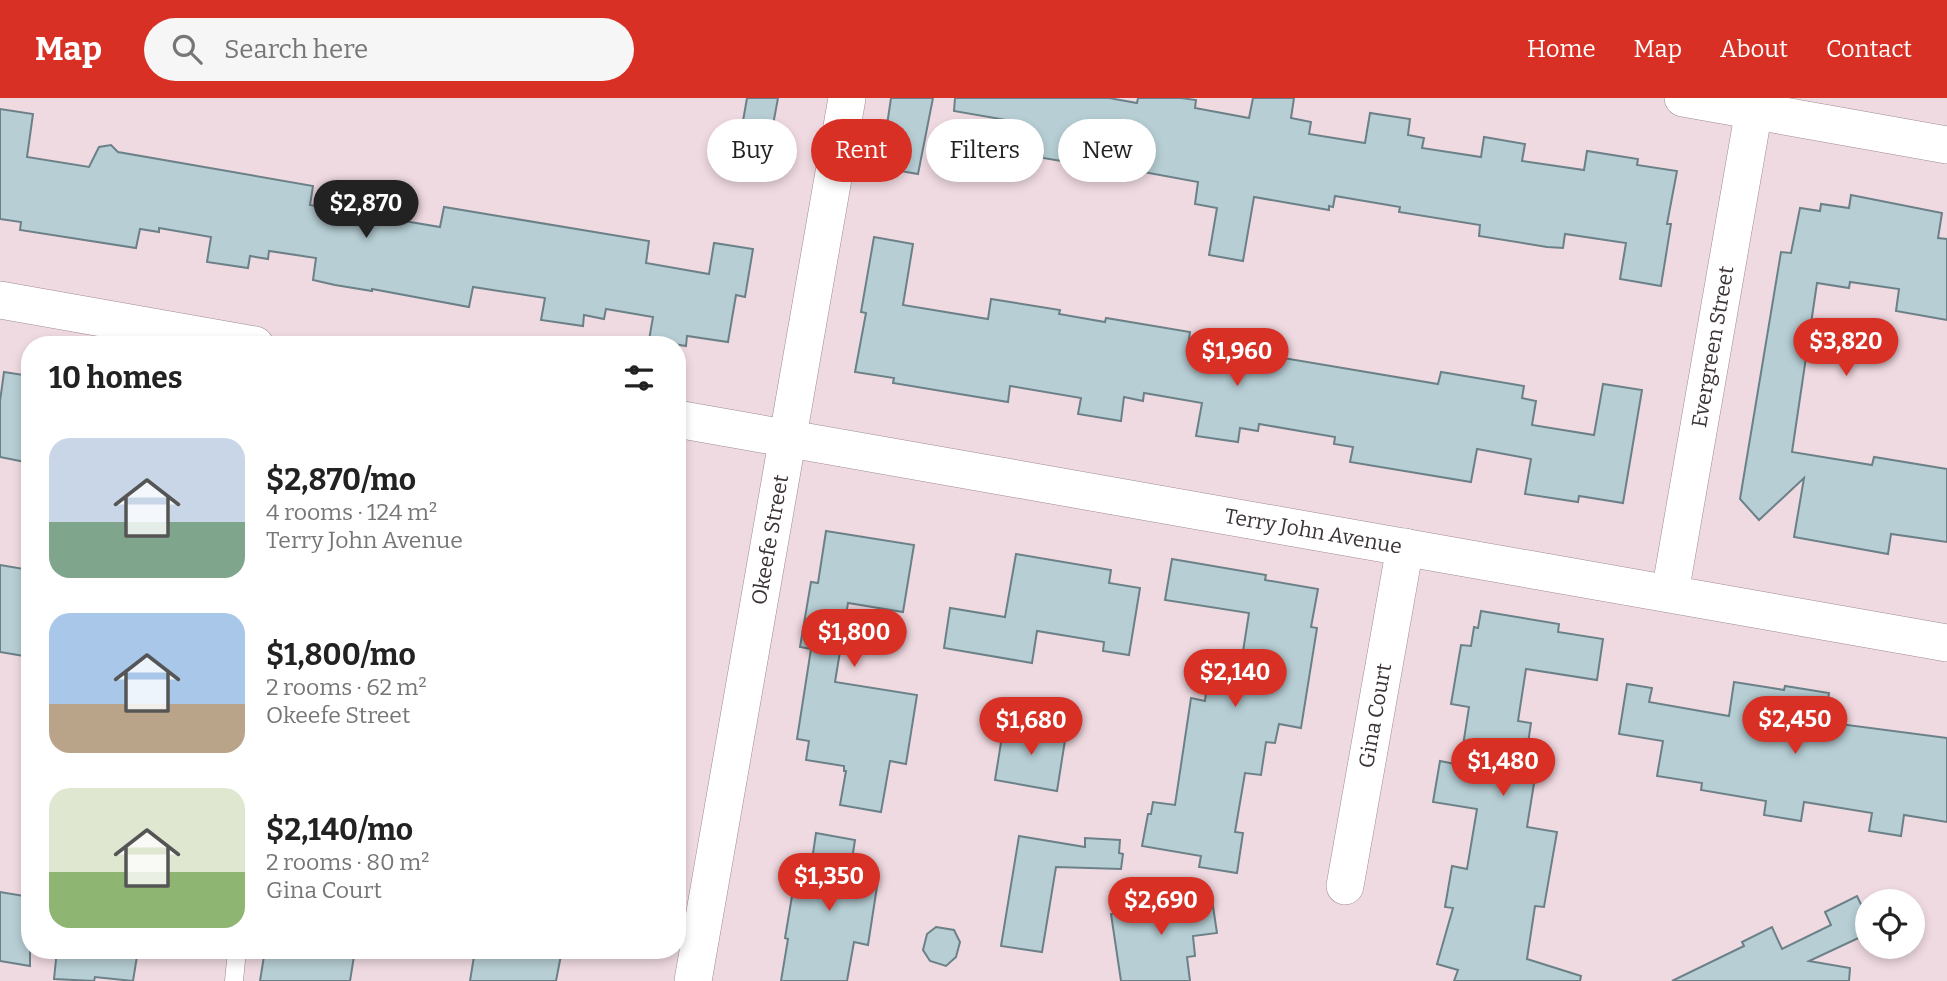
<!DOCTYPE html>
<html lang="en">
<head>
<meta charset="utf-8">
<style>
  :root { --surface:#fff; --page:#f6f6f6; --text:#222; --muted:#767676; --accent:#d93025 }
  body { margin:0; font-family:Bitter,serif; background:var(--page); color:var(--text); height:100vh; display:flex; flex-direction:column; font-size:26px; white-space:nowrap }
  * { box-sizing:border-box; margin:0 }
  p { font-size:23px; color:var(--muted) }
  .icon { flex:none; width:38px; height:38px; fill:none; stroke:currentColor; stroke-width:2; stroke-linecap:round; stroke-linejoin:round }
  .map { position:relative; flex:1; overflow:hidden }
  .panel { position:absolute; left:21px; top:238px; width:665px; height:623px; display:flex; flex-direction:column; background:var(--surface); border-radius:28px; box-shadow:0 4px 10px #0003 }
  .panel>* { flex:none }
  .guide { position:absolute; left:707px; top:21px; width:665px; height:63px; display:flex; gap:14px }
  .tools { position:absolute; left:1855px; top:791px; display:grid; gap:14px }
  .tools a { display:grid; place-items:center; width:70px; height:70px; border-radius:50%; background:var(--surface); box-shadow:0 4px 10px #0003; font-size:35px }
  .price { position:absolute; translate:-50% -60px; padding:0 16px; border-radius:24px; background:var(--accent); color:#fff; font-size:23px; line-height:46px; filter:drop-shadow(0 2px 4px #0008) }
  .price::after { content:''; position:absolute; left:50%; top:42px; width:21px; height:16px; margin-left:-10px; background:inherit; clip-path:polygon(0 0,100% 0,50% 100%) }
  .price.active { background:#222; color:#fff }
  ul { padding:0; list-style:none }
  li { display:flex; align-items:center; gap:21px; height:175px; padding:0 28px }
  li span { display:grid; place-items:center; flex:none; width:196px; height:140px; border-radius:21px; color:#555 }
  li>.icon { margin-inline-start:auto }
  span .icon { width:84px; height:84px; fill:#fffc; stroke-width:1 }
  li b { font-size:30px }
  h2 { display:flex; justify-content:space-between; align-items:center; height:84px; padding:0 28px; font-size:30px }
  .tag { padding:0 24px; border-radius:32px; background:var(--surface); box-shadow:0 4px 10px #0003; font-size:24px; line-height:63px }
  .tag.active { background:var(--accent); color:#fff }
  header { display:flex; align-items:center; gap:42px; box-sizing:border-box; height:98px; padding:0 35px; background:var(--accent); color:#fff }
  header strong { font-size:33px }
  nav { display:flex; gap:38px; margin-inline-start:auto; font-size:24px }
  .search { width:490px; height:63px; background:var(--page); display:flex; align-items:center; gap:18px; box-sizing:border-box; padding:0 24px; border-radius:38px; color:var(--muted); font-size:26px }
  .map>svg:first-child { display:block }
  .building { fill:#b6ced4; stroke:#6b8187; stroke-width:2 }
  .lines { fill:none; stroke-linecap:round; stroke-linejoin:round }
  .service-casing { stroke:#9e8990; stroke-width:19 }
  .minor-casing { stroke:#9e8990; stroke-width:38 }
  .service { stroke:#fff; stroke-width:18 }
  .minor { stroke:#fff; stroke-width:37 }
  .labels { text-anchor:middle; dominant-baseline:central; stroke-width:5; stroke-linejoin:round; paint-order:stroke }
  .street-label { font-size:21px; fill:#3b3336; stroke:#fee7ef }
</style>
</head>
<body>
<header>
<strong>Map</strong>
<div class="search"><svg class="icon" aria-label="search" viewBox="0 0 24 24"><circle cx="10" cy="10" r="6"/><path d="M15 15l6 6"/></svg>Search here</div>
<nav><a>Home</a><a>Map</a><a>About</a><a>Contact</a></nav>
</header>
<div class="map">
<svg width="1947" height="883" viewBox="0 0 1947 883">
  <rect width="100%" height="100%" fill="#f0dae2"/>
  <g class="building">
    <path d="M747,0h31l-5,27 -30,-4z"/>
    <path d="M891,0h42l-15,76 -29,-5 2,-16 -8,-1z"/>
    <path d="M955,0h154l28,5 1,-5h43l15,2 -1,8 54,10 4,-20h41l-3,20 20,4 -2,12 56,9 5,-30 40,6 -2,16 16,3 -2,10 59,9 3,-20 41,7 -3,17 62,9 3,-19 51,8 -1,6 40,6 -10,53h4l-10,62 -41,-7 6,-36 -61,-9 -2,14 -16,-1 -68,-11 1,-11 -81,-13 1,-5 -65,-11 -2,11 -4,-1v4l-75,-13 -11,64 -34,-6 8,-47 -22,-4 3,-22 -60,-11 2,-11 -52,-8 -2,13 -43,-7v-3l-26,-4 3,-18 -10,-1 2,-11 -58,-10z"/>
    <path d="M0,11l33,5 -6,43 62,10 10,-20 12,-2 7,7 195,34 -3,19 130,22 4,-20 205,34 -3,22 63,11 5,-31 39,6 -8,48 -9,-2 -8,47 -41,-6 -1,10 -37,-6 4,-23 -47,-8 -2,10 -20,-4 -1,11 -42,-6 4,-22 -72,-11 -4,20 -97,-18v2l-37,-6 -22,-5 3,-22 -47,-7 -1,8 -18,-3 -2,12 -41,-6 4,-25 -52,-9v4l-19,-3 -4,19 -116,-18 1,-8 -21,-3z"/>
    <path d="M1851,97l91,18 -4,25 9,1v81l-51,-9 3,-22 -49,-7 -1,6 -32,-5 -25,169 80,13 2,-8 73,12v73l-56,-8 -3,20 -94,-17 10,-59 -45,42 -19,-21 41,-247 10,1 9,-45 20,3 1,-7 28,4z"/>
    <path d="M874,139l39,7 -10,61 85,14 3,-20 69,11 -1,4 46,8 1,-4 84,14 -3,21 52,9 2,-11 197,33 3,-12 83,14 -2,12 14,3 -4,24 62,10 9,-51 39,6 -19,113 -44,-7 -1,6 -53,-8 6,-35 -54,-10 -6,33 -121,-20 3,-15 -19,-3 1,-7 -76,-13 -1,7 -18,-3 -2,14 -42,-6 6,-33 -58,-10 -1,8 -19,-4 -3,24 -43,-7 3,-16 -71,-12 -2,16 -115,-19 1,-5 -39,-6 11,-59 -5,-1z"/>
    <path d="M4,274l26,4v87l-30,-6v-56z"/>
    <path d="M826,433l88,14 -11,67 -55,-9 -13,79 82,13 -11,69 -16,-3 -9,51 -41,-7 6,-34h-2v-5l-38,-6 3,-19 -12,-2 14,-90 -11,-2 11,-65 7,1z"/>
    <path d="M1016,456l95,16 -2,13 31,5 -11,67 -26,-4 1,-9 -67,-11 -5,32 -88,-15 6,-40 55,9z"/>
    <path d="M1172,461l94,16 -1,5 53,9 -7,38 6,1 -16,100 -22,-4 -4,19 -9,-1 -5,33 -16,-2 -10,59 8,1 -6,40 -38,-6 2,-11 -59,-10 6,-32h3l2,-12 22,3 16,-107 14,3 3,-24 22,4 1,-6 8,2 10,-64 -84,-13z"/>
    <path d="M0,467l30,5v87l-30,-5z"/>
    <path d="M1481,513l78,13 -1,8 45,7 -6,41 -71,-11 -8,52 13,2 -3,20 12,3 -13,81 30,5 -13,75 -9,-1 -8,53 54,17 -1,5h-126l4,-11 -21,-6 16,-56 -8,-1 7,-41 15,3 10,-60 -44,-7 7,-41 20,4 9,-58 -18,-3 10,-59 10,1 3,-19 4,1z"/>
    <path d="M1734,584l50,8 1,-4 44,7 -5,29 123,16v84l-43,-7 -3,21 -32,-5 3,-18 -68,-11 -3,19 -37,-6 2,-14 -65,-11 1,-7 -45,-7 6,-35 -44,-7 8,-50 25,4 -3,14 80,14z"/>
    <path d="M1004,626l62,10 -9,57 -62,-11z"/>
    <path d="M816,735l39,7 -2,13 25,27 -10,65 -14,-3 -7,39h-66l7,-42 -3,-1 11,-66 14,2z"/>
    <path d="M1019,738l66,11v-9l35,2 -1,13 4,1 -2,15 -65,-2 -14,85 -41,-6z"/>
    <path d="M0,794l30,5v69l-30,-5z"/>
    <path d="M1211,795l6,40 -24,3 2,20 -8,1 3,24h-69l-10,-67 20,-3 -1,-7z"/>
    <path d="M1857,798l10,21v17l-58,27 41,7 -1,13h-177l72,-35 -2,-4 30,-15 10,22 49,-24 -6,-13z"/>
    <path d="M936,829l18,3 6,12 -4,15 -10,9 -16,-5 -7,-11 4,-16z"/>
    <path d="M57,852h81l-5,31 -38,-4 -1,4 -40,-2z"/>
    <path d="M265,852h90l-5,31h-90z"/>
    <path d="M475,852h87l-6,31h-86z"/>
  </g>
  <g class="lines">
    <g class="service-casing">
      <path id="service" d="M234,883l3,-31"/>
    </g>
    <g class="minor-casing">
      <g id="minor">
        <path d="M1683,0l264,47"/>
        <path d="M0,202l255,45"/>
        <path id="s1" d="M677,321l1270,224"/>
        <path id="s2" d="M1670,495l86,-495"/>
        <path id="s3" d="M1345,788l60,-339"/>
        <path id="s4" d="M693,883l154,-883"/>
      </g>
    </g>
    <use href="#service" class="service"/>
    <use href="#minor" class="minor"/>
  </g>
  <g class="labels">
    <g class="street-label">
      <text stroke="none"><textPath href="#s2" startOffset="250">Evergreen Street</textPath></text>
      <text stroke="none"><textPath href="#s1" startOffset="646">Terry John Avenue</textPath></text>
      <text stroke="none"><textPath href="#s4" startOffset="448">Okeefe Street</textPath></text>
      <text stroke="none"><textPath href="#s3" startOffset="173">Gina Court</textPath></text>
    </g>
  </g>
</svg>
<div class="tools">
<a><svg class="icon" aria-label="locate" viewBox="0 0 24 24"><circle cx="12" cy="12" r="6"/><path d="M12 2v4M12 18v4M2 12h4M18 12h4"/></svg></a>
</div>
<b class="price active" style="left:366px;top:142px">$2,870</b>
<b class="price" style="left:1846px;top:280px">$3,820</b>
<b class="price" style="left:1237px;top:290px">$1,960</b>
<b class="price" style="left:854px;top:571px">$1,800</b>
<b class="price" style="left:1235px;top:611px">$2,140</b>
<b class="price" style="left:1795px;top:658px">$2,450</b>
<b class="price" style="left:1031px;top:659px">$1,680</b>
<b class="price" style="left:1503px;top:700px">$1,480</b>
<b class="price" style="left:829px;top:815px">$1,350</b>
<b class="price" style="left:1161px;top:839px">$2,690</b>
<div class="guide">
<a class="tag">Buy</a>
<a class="tag active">Rent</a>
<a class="tag">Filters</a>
<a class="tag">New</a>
</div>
<section class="panel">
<h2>10 homes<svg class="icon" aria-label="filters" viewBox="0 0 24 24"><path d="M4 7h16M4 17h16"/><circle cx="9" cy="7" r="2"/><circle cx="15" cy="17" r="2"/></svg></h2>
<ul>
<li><span style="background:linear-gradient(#c9d6e8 60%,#7fa58c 0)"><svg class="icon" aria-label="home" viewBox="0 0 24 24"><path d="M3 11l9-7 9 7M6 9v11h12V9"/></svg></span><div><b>$2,870/mo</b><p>4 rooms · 124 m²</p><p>Terry John Avenue</p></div></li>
<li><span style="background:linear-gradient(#a9c7e8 65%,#b9a48a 0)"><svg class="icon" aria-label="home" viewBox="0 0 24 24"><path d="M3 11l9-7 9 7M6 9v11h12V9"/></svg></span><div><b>$1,800/mo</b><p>2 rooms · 62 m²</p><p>Okeefe Street</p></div></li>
<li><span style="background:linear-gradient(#dfe7d0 60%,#8fb573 0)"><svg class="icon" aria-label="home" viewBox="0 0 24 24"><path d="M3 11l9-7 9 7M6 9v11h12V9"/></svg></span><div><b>$2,140/mo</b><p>2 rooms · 80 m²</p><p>Gina Court</p></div></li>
</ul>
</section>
</div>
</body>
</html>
